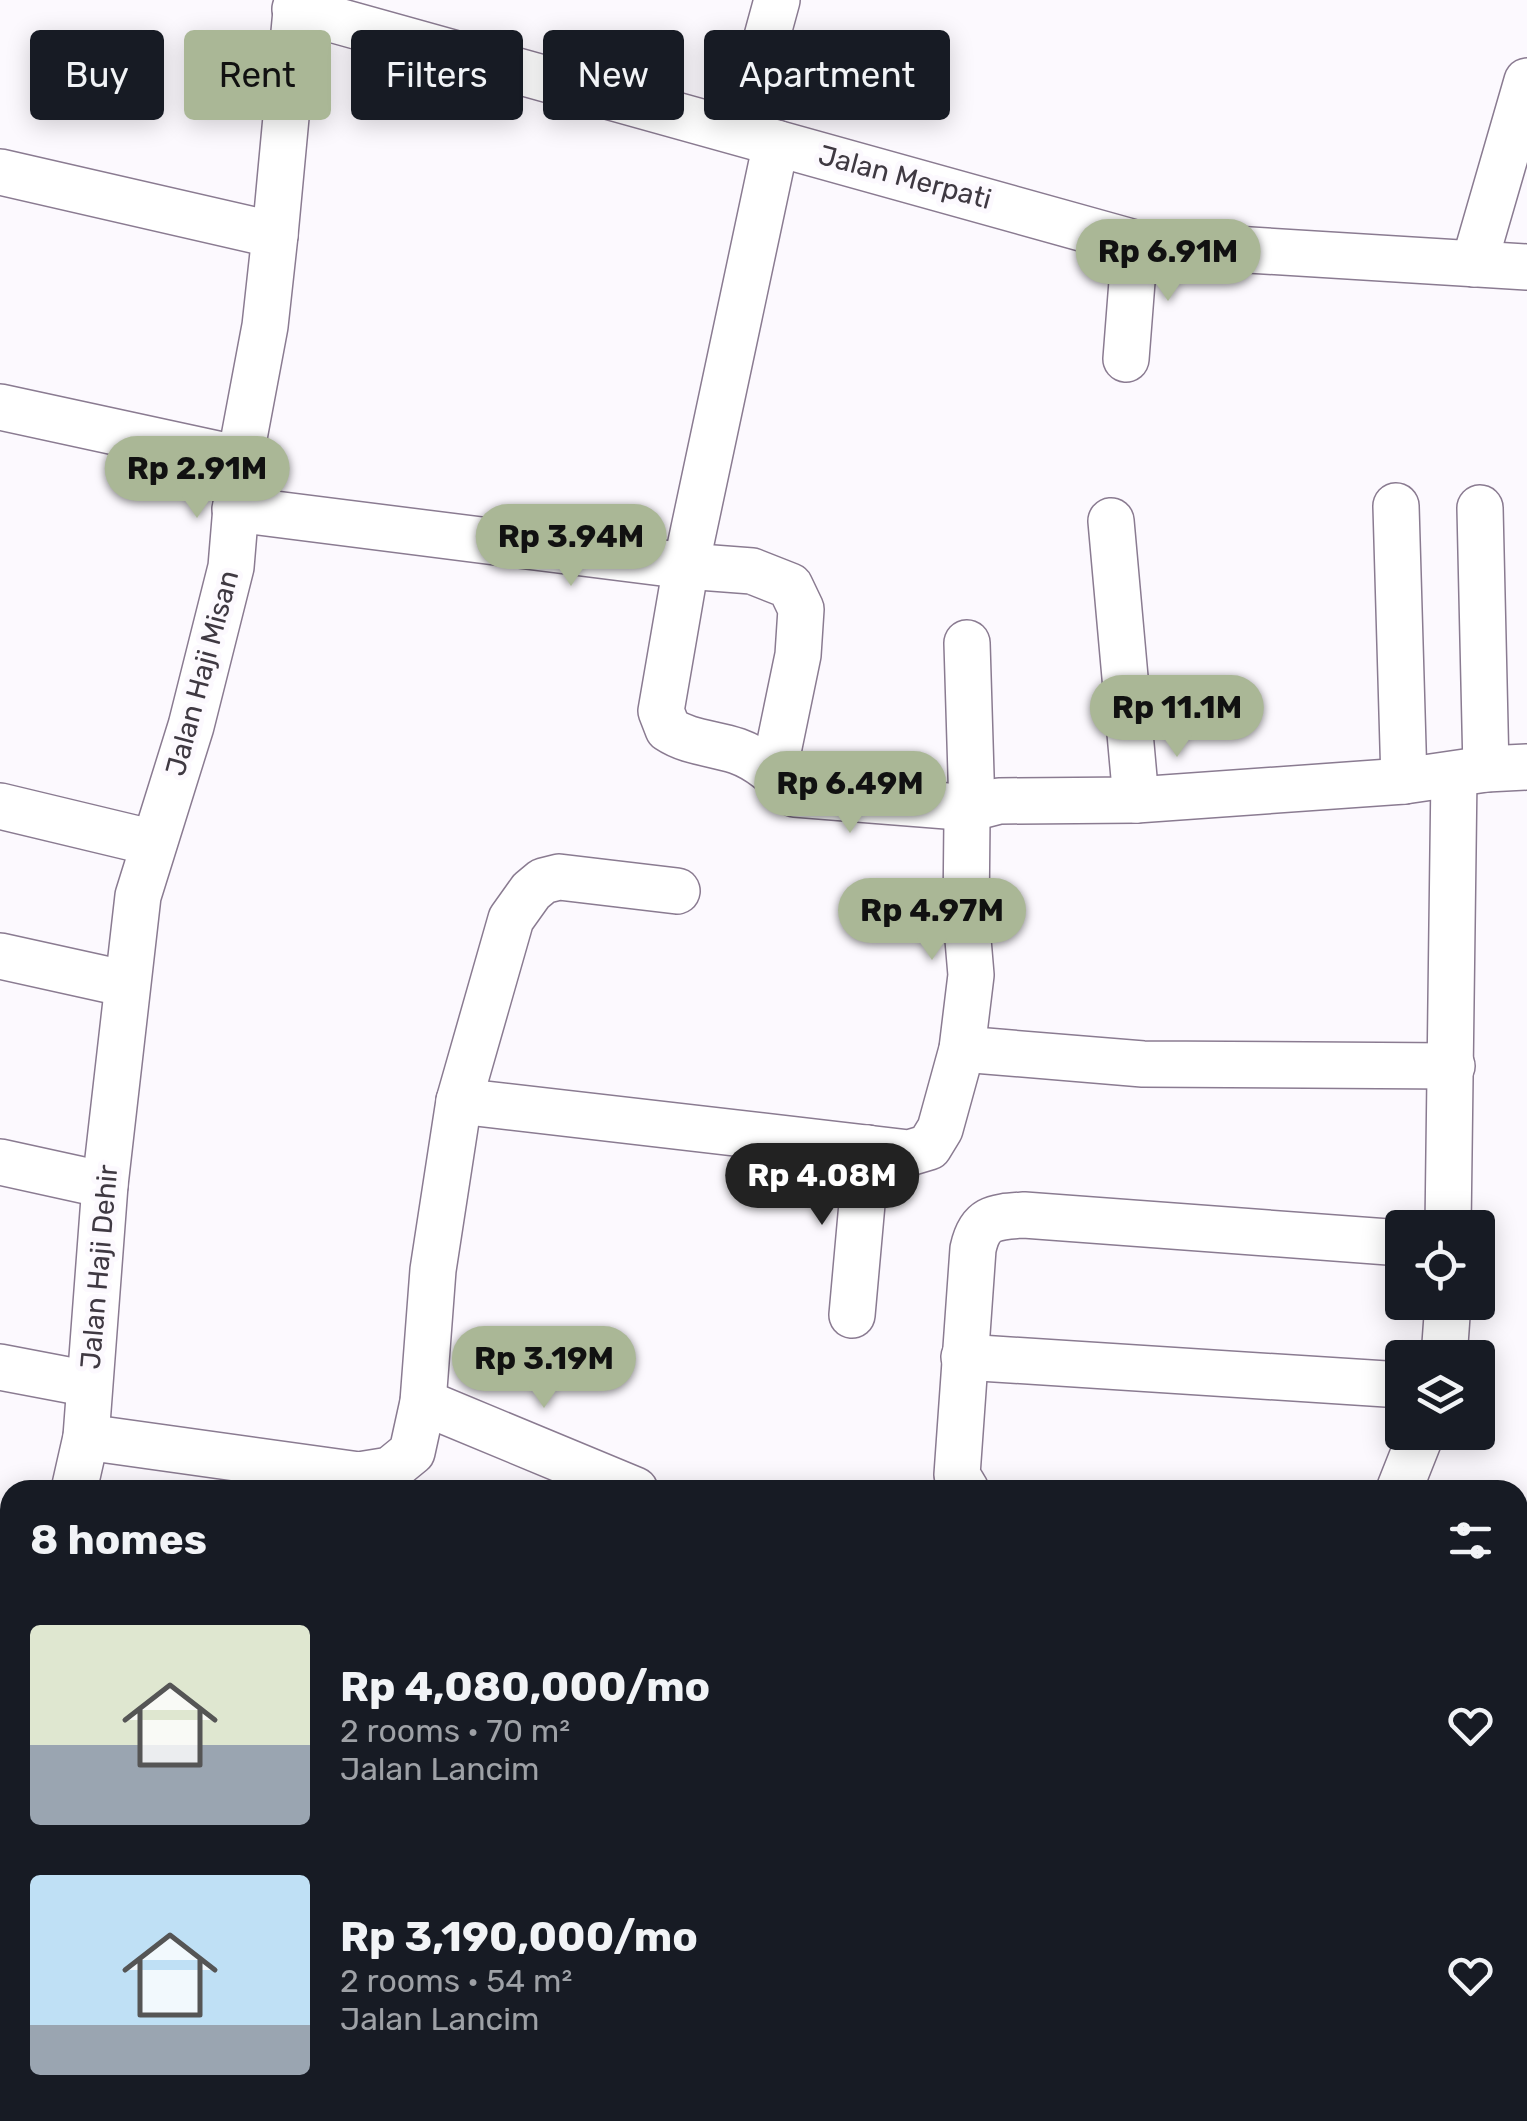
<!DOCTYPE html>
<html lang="en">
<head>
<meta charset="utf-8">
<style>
  :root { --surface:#171b24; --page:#242831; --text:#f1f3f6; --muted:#9ea1a6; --accent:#aab796 }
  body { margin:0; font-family:Rubik,sans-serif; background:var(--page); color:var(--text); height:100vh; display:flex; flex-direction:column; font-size:38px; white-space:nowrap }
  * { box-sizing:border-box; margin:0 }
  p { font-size:32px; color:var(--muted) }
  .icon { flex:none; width:55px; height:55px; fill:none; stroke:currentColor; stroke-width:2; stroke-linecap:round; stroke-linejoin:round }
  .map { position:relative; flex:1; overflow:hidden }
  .details { position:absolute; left:0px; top:1480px; width:1528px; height:642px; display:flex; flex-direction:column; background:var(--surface); border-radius:30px 30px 0 0; box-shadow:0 5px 25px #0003 }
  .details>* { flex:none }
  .guide { position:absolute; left:30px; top:30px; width:1000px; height:90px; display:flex; gap:20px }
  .controls { position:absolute; left:1385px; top:1210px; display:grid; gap:20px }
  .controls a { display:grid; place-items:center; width:110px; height:110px; border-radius:10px; background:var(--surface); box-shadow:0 5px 25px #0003; font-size:50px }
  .price { position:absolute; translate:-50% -85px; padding:0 22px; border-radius:35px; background:var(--accent); color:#111; font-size:32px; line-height:65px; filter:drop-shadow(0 2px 5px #0008) }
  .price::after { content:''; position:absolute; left:50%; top:60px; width:30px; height:22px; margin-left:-15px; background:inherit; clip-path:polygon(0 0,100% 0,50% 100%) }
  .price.active { background:#222; color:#fff }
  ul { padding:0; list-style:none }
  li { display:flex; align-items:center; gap:30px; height:250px; padding:0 30px }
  li span { display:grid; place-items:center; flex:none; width:280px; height:200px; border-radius:10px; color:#555 }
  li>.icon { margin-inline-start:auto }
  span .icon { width:120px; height:120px; fill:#fffc; stroke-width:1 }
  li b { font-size:42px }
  h2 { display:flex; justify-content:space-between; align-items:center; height:120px; padding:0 30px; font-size:42px }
  .chip { padding:0 35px; border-radius:10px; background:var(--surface); box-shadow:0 5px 25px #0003; font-size:35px; line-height:90px }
  .chip.active { background:var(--accent); color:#111 }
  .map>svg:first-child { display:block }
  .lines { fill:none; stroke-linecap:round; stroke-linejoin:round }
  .street-casing { stroke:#8a7b91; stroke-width:48 }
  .street { stroke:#fff; stroke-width:45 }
  .labels { text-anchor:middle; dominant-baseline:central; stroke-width:10; stroke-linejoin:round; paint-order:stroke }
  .street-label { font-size:28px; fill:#3f3942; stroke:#fcf9fe }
</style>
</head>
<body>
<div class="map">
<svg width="1527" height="2121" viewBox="0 0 1527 2121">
  <rect width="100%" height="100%" fill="#fcf9fe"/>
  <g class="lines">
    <g class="street-casing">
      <g id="street">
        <path d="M295,9l840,234 392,24"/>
        <path d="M741,132l36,-132"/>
        <path d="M776,143l-90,423 -25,145 7,18c21,14 46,14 69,22 25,9 40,25 58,43l177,14 27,-7 137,-1 268,-19 82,-12 41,-2"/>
        <path d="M0,172l275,63"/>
        <path d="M1474,264l53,-183"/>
        <path d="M1126,359l9,-116"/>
        <path d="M0,407l240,52"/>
        <path d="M1396,506l8,275"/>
        <path d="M1480,508l6,261"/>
        <path d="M235,509l451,57 66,5 38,15 11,23 -3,46 -24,116"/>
        <path d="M1111,521l25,279"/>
        <path d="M0,806l154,37"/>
        <path d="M0,956l127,28"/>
        <path d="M962,1049l181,15 309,2"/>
        <path d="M459,1101l450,52 20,-6 11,-18 22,-80 9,-74 -5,-59 1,-97 5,-11 -5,-165"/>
        <path d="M0,1162l105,23"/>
        <path d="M1448,1228l6,-453"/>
        <path d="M852,1315l15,-167"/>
        <path d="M964,1357l438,28"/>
        <path d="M1444,1358l4,-56"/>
        <path d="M0,1367l89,17"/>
        <path d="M423,1402l212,88"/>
        <path d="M86,1437l273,38 31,-5 22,-18 11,-50 10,-132 26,-169 52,-182 20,-28 12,-10 16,-4 118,14"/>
        <path d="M74,1490l12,-53 19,-252 33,-289 53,-170 40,-159 9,-108 25,-133 10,-91 22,-235"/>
        <path d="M966,1490l-9,-15 16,-226c7,-32 21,-32 51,-34l378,28"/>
        <path d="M1399,1490l23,-58"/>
        <path d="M1518,1542h9"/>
        <path d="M1518,1768h9"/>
        <path d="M0,1803l10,-42"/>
        <path d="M185,2121l2,-9"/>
        <path d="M769,2121l2,-9"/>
        <path d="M1197,2121l1,-9"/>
      </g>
    </g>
    <use href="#street" class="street"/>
  </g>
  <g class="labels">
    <g class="street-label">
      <text transform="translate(905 177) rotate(15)">Jalan Merpati</text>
      <text transform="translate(202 673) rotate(-75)">Jalan Haji Misan</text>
      <text transform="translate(99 1267) rotate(-85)">Jalan Haji Dehir</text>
    </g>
  </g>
</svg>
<div class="controls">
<a><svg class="icon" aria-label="locate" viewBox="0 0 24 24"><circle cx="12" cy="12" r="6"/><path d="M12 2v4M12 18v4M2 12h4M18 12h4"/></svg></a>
<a><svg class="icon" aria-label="layers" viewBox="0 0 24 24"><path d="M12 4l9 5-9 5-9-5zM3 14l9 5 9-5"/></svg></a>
</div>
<b class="price" style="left:1168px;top:304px">Rp 6.91M</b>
<b class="price" style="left:197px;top:521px">Rp 2.91M</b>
<b class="price" style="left:571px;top:589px">Rp 3.94M</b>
<b class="price" style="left:1177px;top:760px">Rp 11.1M</b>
<b class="price" style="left:850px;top:836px">Rp 6.49M</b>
<b class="price" style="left:932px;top:963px">Rp 4.97M</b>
<b class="price active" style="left:822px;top:1228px">Rp 4.08M</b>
<b class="price" style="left:544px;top:1411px">Rp 3.19M</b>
<div class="guide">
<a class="chip">Buy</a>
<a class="chip active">Rent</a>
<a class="chip">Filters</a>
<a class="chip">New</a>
<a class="chip">Apartment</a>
</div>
<section class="details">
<h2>8 homes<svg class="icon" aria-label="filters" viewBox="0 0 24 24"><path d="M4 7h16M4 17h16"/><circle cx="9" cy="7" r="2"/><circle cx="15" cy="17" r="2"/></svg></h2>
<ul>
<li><span style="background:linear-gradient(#dfe7d0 60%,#9aa5b1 0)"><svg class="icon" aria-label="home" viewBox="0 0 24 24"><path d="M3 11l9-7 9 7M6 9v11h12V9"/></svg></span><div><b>Rp 4,080,000/mo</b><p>2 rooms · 70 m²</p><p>Jalan Lancim</p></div><svg class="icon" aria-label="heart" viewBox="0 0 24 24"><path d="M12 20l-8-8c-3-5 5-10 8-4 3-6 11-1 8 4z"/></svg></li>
<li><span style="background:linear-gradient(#bfe0f5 75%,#9aa5b1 0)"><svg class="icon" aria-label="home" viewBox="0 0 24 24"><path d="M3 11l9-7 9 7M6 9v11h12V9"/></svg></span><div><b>Rp 3,190,000/mo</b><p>2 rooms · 54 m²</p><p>Jalan Lancim</p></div><svg class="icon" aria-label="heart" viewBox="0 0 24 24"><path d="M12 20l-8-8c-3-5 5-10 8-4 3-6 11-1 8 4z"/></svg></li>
</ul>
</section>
</div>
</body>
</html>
